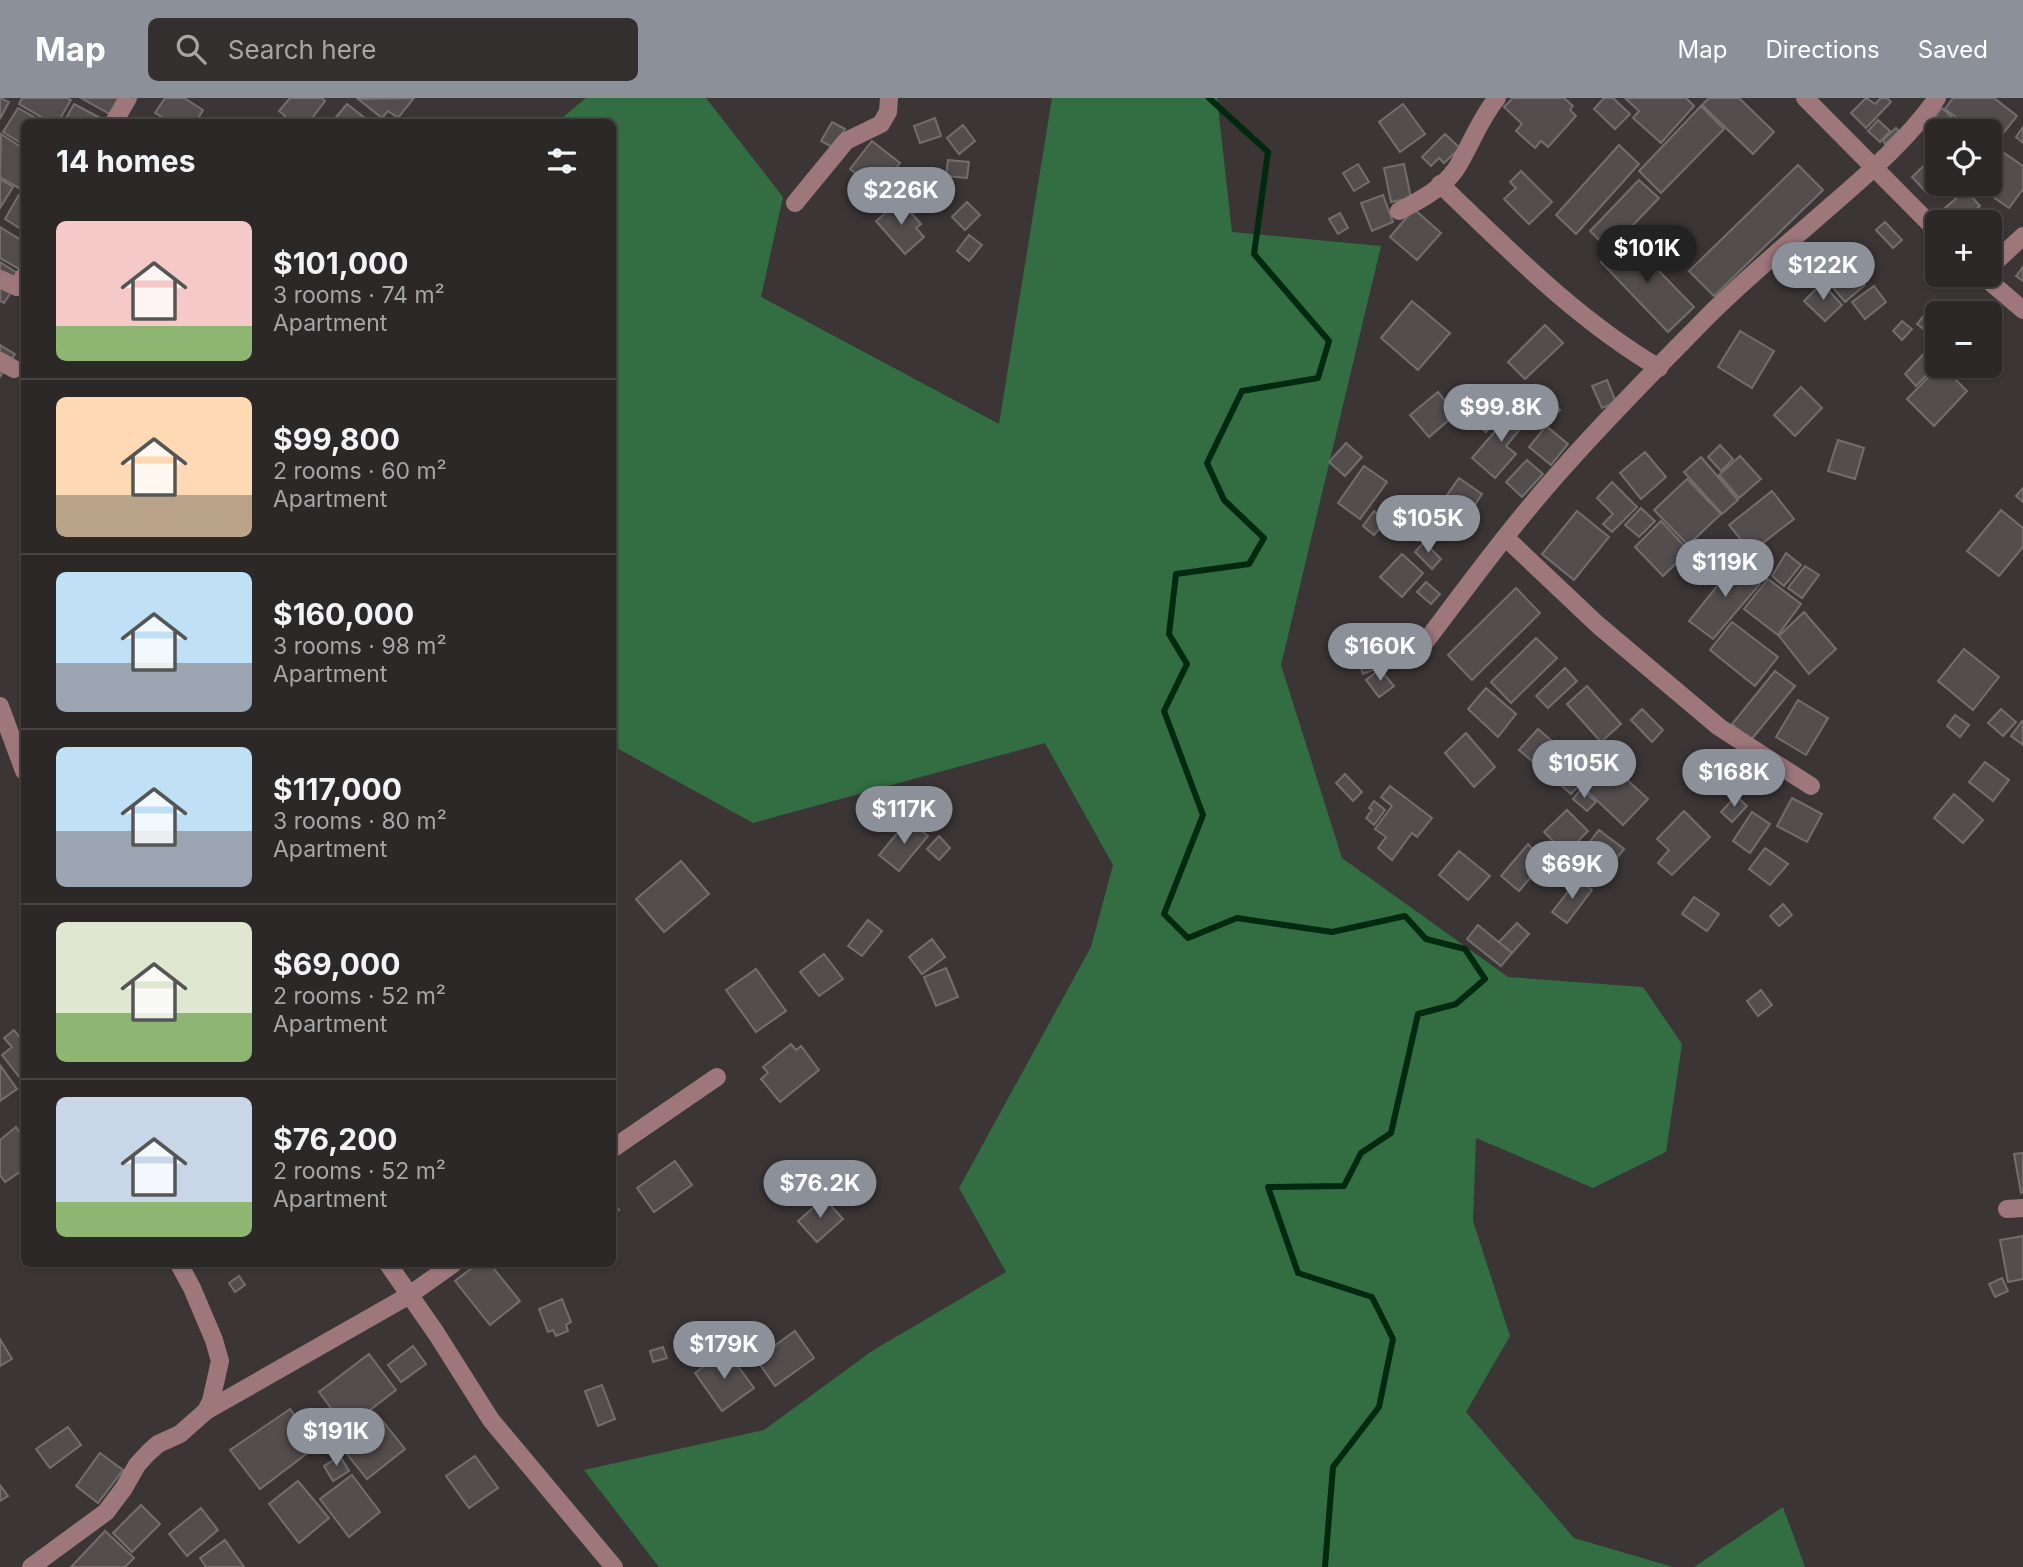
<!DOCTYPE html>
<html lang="en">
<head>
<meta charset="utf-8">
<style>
  :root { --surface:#2c2828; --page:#343030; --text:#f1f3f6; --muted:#a6a6a8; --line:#484445; --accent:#8c9099 }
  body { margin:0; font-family:Inter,sans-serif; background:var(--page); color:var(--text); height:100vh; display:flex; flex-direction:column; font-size:26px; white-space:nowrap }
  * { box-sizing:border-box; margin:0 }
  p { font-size:23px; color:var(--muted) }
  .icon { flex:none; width:38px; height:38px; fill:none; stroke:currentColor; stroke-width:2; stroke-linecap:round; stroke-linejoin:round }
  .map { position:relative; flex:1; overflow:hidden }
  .side { position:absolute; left:21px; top:21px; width:595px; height:1148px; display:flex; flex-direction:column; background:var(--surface); border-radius:10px; box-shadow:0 2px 5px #0004,0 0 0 2px var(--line) }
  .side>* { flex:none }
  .controls { position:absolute; left:1925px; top:21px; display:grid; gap:14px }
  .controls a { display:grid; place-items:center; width:77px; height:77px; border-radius:10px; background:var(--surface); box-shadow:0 2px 5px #0004,0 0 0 2px var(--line); font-size:35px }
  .price { position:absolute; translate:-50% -60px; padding:0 16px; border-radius:24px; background:var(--accent); color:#fff; font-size:23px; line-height:46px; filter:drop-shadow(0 2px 4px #0008) }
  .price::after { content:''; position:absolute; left:50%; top:42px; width:21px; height:16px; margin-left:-10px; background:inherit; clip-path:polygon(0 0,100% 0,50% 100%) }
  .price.on { background:#222; color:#fff }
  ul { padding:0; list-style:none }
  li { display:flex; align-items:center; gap:21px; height:175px; padding:0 35px }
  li+li { border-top:2px solid var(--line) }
  li span { display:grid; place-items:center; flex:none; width:196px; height:140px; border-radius:10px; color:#555 }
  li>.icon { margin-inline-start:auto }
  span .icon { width:84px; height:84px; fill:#fffc; stroke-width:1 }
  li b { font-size:30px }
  h2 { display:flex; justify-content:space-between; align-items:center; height:84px; padding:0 35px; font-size:30px }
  header { display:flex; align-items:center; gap:42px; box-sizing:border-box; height:98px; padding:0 35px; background:var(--accent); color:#fff }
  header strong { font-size:33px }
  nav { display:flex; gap:38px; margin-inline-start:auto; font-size:24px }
  .search { width:490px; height:63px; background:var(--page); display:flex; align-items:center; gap:18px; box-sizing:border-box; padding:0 24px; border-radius:10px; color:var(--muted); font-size:26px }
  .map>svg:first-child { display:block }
  .green { fill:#326e42 }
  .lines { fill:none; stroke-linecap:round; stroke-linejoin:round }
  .stream { stroke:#01290f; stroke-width:6 }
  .building { fill:#534d4e; stroke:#736d6e; stroke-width:2 }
  .minor { stroke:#9e777b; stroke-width:18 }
</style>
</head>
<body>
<header>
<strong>Map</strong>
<div class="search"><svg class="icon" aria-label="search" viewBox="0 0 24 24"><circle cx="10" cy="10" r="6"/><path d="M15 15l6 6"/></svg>Search here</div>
<nav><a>Map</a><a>Directions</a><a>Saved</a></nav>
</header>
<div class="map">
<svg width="2023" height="1469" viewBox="0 0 2023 1469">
  <rect width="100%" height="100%" fill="#3b3536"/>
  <g class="green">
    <path d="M586,0h120l77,99 -22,100 238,127 53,-326h165l15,134 149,14 -100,419 61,193 166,119 135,10 39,57 -16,108 -73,36 -117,-50 -3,83 37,115 -44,76 108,126 99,29h-1014l-75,-97 180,-40 108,-79 134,-79 -47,-84 132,-241 22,-82 -68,-122 -292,80 -140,-77 -1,-624h-55z"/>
    <path d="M1783,1409l22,60h-111z"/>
  </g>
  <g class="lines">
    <path class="stream" d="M1209,0l59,54 -14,102 75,87 -11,37 -76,13 -35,72 17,37 40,38 -15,26 -73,10 -7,60 18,30 -23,47 39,104 -39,99 24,24 49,-20 95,14 73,-16 21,23 39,10 20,30 -29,25 -38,10 -27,119 -30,20 -17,33 -76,1 30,86 74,24 21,42 -14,68 -46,60 -8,100"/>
  </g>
  <g class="building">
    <path d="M0,0l9,4 -9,17z"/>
    <path d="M22,0h45l4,2 -13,22h-8l-31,-18z"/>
    <path d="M81,0h45l-11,19z"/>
    <path d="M165,0h19l19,12 -7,12h-25l-16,-9z"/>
    <path d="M290,0h32l3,3 -16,21h-25l-3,-1 4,-5 -6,-5z"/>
    <path d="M414,0l-16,20 -10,-7 -6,7 -24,-19z"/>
    <path d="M1513,0h51l9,8 -3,4 6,6 -28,31 -7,-6 -6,7 -19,-17 6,-7 -18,-17z"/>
    <path d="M1604,0h9l17,16 -15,15 -21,-20z"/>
    <path d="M1625,0h61l8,8 -33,37 -28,-25 6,-7z"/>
    <path d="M1709,0h30l35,34 -21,22 -51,-49z"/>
    <path d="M1866,0l9,6 6,-6h6l4,4 -25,26 -15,-15z"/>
    <path d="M1953,0h41l23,18 -24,30 -3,-2v-13h-16l-29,-22z"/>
    <path d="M74,6l30,16 -1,2h-39z"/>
    <path d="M347,6l23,18h-38z"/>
    <path d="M1403,6l22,30 -25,18 -21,-30z"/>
    <path d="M1701,8l23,23 -63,64 -22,-22z"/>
    <path d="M18,10l25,14h-19v23l-21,-13z"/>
    <path d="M1942,10l9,8 -8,8 -8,-8z"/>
    <path d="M935,20l6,18 -21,7 -6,-17z"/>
    <path d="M1878,22l12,11 -10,11 -12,-11z"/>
    <path d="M832,24l13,7 -11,19 -13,-7z"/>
    <path d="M963,27l12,16 -16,13 -12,-16z"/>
    <path d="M2023,29v16l-7,-6z"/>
    <path d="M1896,30l3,3 -14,13 -2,-4z"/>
    <path d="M1,36l23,15v30l-5,9 -19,-11z"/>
    <path d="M1445,36l15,14 -16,15 -5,-5 -8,8 -9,-9z"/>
    <path d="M872,43l28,22 -22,28 -28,-22z"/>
    <path d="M1619,47l20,19 -63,70 -20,-19z"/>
    <path d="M1997,50l26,18v23l-14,19 -35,-24h16v-25z"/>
    <path d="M1933,59l4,5v22l-10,9 -15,-16z"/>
    <path d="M948,62l21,2 -2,16 -21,-2z"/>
    <path d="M1358,66l11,18 -15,9 -11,-18z"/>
    <path d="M1404,66l7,34 -20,4 -7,-34z"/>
    <path d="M1798,67l25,25 -109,106 -25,-25z"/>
    <path d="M1521,73l31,31 -23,22 -25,-25 12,-11 -6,-6z"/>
    <path d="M0,81l13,8 -13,21z"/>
    <path d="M1639,82l20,18 -50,52 -19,-19z"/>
    <path d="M24,88v45l-19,-12z"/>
    <path d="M1966,92l14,16 -20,16h-4l-11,-14z"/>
    <path d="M1383,97l10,27 -21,9 -11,-28z"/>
    <path d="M900,102l21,24 -5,4 8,9 -19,17 -29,-33z"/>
    <path d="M967,104l13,13 -15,15 -13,-13z"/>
    <path d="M1414,111l27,24 -24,27 -27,-23z"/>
    <path d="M1340,115l8,15 -10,6 -9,-15z"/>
    <path d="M1885,124l17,18 -9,8 -17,-18z"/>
    <path d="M0,129l24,15 -1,29 -23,-13z"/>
    <path d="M969,137l13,10 -13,16 -12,-10z"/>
    <path d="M1626,139l68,70 -26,25 -67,-70z"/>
    <path d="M0,164l22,14 -18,27 -4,-2z"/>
    <path d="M1846,164l19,23 -20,17 -19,-23z"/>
    <path d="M2023,169v14l-7,-5z"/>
    <path d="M1822,185l20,22 -17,16 -21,-20z"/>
    <path d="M1874,188l12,16 -21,17 -13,-17z"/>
    <path d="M1412,203l38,32 -32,37 -37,-32z"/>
    <path d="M1937,203l7,5 -9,12 -6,-5z"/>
    <path d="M1926,215l9,7 -9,11 -9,-7z"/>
    <path d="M1902,223l10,8 -10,11 -9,-9z"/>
    <path d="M1545,227l18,18 -38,36 -17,-17z"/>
    <path d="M1740,233l34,20 -22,37 -34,-21z"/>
    <path d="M0,247l15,9 -15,23z"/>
    <path d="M1930,249l7,7v10l-21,22 -11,-12z"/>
    <path d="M1939,268h3l25,25 -33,35 -27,-27z"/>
    <path d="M1607,282l9,22 -14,6 -10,-22z"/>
    <path d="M1536,288l24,24 -16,15 -23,-24z"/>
    <path d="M1801,289l21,21 -27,28 -21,-21z"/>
    <path d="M1438,294l18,22 -27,23 -19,-22z"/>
    <path d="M1489,304l13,11 -16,19 -13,-11z"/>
    <path d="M1516,309l13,11 -23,28 10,8 -21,24 -23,-20z"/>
    <path d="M1546,328l22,18 -17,21 -22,-18z"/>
    <path d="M1838,342l26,8 -9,31 -27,-8z"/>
    <path d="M1346,345l16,14 -17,19 -16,-14z"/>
    <path d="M1720,347l13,14 -12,12 -13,-14z"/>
    <path d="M1645,354l21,25 -25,22 -21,-26z"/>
    <path d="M1740,358l21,23 -22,19 -20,-23z"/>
    <path d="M1701,359l37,43 -16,14 -38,-42z"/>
    <path d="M1527,362l16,14 -21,23 -16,-15z"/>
    <path d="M1364,368l23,16 -27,37 -22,-16z"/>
    <path d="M1459,380l23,16 -13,20 -24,-16z"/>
    <path d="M1687,381l34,35 -33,31 -34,-35z"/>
    <path d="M1612,384l25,25 -25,25 -9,-8 10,-10 -16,-16z"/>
    <path d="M2023,390v14l-7,-6z"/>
    <path d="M1772,393l22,28 -43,33 -22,-27z"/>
    <path d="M1641,410l14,13 -16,16 -14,-12z"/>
    <path d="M2001,412l22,18v19l-24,29 -32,-25z"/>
    <path d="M1374,413l12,10 -12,14 -11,-9z"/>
    <path d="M1577,413l32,26 -35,43 -32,-26z"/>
    <path d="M1661,423l28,30 -26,25 -28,-29z"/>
    <path d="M1411,425l13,8 -6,10 -13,-9z"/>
    <path d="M1424,444l17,17 -9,10 -17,-17z"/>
    <path d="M1786,455l15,12 -17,21 -12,-10z"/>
    <path d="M1402,456l21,19 -21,24 -22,-20z"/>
    <path d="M1740,461l20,25 -47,55 -24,-18 29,-36 -3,-5z"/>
    <path d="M1805,468l14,9 -17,23 -14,-10z"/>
    <path d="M1768,481l33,25 -23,31 -34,-26z"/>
    <path d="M1426,484l14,12 -9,10 -14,-12z"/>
    <path d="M1516,490l24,25 -68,67 -24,-25z"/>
    <path d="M1804,514l32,37 -27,25 -30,-38z"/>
    <path d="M1732,524l46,35 -23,29 -45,-36z"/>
    <path d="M1368,536l10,26 -18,7 -10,-26z"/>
    <path d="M1536,540l21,20 -46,45 -20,-21z"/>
    <path d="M1964,551l35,28 -26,33 -35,-29z"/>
    <path d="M1374,565l2,6 -13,5 -2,-6z"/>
    <path d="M1565,570l12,13 -29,27 -12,-12z"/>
    <path d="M1380,571l14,17 -15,11 -13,-17z"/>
    <path d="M1775,573l20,15 -44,54 -19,-16z"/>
    <path d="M1587,588l34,38 -20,18 -34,-38z"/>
    <path d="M1486,590l30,26 -18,23 -30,-28z"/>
    <path d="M1798,602l30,18 -22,37 -30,-18z"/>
    <path d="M1642,611l21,21 -11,12 -21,-22z"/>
    <path d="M2001,611l15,13 -13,14 -15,-13z"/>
    <path d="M1955,617l14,10 -9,12 -13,-11z"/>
    <path d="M2022,623l1,1v23l-12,-9z"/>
    <path d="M1538,631l52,45 -19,20 -52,-44z"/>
    <path d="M1466,635l29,34 -21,20 -29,-34z"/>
    <path d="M1985,664l24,18 -16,21 -24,-19z"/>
    <path d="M1611,667l37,34 -25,26 -36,-34z"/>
    <path d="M1345,676l17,18 -9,9 -17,-18z"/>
    <path d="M1390,688l42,32 -15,19 -5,-4 -20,27 -14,-12 8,-11 -11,-8 17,-23 -11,-9z"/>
    <path d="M1581,691l15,13 -9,9 -14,-12z"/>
    <path d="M1954,696l29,26 -20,23 -29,-25z"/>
    <path d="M1736,698l11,10 -15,16 -11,-10z"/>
    <path d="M1792,700l30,16 -15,28 -30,-16z"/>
    <path d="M1374,703l11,9 -11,15 -8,-7 6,-8 -3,-2z"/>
    <path d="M1567,712l21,21 -22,23 -22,-22z"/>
    <path d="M1684,713l26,26 -38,38 -14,-12 11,-13 -12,-11z"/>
    <path d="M1752,714l18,12 -20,29 -17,-12z"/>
    <path d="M908,722l20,16 -29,35 -20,-16z"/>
    <path d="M1599,732l25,19 -25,32 -25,-19z"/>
    <path d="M939,738l11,12 -11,12 -12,-11z"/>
    <path d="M1528,746l16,18 -25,29 -18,-15z"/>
    <path d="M1765,750l23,16 -18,21 -21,-16z"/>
    <path d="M1459,753l31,25 -22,24 -29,-25z"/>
    <path d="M681,763l28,33 -45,38 -28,-33z"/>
    <path d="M1578,781l14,11 -25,33 -15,-11z"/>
    <path d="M1694,799l25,17 -12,17 -25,-17z"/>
    <path d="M1783,806l9,11 -13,11 -9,-10z"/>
    <path d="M868,822l14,11 -20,25 -14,-10z"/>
    <path d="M1517,825l12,11 -17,19 -13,-11z"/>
    <path d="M1478,827l34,28 -11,13 -34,-27z"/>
    <path d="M932,841l13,18 -23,17 -13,-17z"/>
    <path d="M824,856l19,25 -24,17 -19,-24z"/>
    <path d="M946,870l12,29 -22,9 -12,-29z"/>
    <path d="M756,871l30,42 -30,21 -30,-42z"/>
    <path d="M1761,892l11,15 -14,11 -11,-15z"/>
    <path d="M14,932l7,9 3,-3v47l-22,-28 10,-8 -8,-9z"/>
    <path d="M791,946l5,6 5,-4 18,24 -39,32 -19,-23 7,-6 -5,-6z"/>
    <path d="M0,967l17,24 -17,12z"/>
    <path d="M16,1029l8,13v29l-19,13 -5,-7v-35z"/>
    <path d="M2023,1055v39l-2,1 -7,-39z"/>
    <path d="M675,1063l17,24 -38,27 -17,-24z"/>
    <path d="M824,1100l19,21 -26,23 -19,-21z"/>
    <path d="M612,1101l7,11 -7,4z"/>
    <path d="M2023,1138v43l-15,3 -8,-42z"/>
    <path d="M477,1166h13l30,37 -30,24 -35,-44z"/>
    <path d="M239,1178l6,9 -10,7 -6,-9z"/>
    <path d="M2002,1180l6,13 -13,6 -6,-13z"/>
    <path d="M562,1201l9,23 -5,3 2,6 -12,5 -3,-6 -5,2 -9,-23z"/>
    <path d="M795,1233l19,27 -39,28 -19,-27z"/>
    <path d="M0,1241l12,20 -12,7z"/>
    <path d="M413,1248l13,18 -25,18 -13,-17z"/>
    <path d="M663,1249l4,11 -14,4 -3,-11z"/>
    <path d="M726,1252l28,38 -32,23 -27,-38z"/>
    <path d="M369,1256l27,36 -26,20 2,4 -23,18 -30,-40z"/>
    <path d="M602,1287l13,34 -17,7 -13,-35z"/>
    <path d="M290,1311l28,36 -58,44 -30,-39z"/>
    <path d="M381,1321l24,30 -38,30 -24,-30z"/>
    <path d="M68,1329l13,18 -31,23 -14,-19z"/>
    <path d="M100,1355l23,17 -25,33 -22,-17z"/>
    <path d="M340,1358l9,15 -16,10 -9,-15z"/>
    <path d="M475,1358l23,32 -29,20 -23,-32z"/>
    <path d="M352,1377l28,37 -31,25 -29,-38z"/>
    <path d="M298,1383l31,37 -30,25 -30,-39z"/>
    <path d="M0,1387l8,11 -8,5z"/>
    <path d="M141,1407l19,19 -28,28 -19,-19z"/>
    <path d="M201,1410l17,22 -31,26 -18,-22z"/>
    <path d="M105,1433l29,27 -9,9h-54z"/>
    <path d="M225,1442l19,27h-38l-6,-9z"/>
  </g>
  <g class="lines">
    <g class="minor">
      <path d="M1805,0l132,133"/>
      <path d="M114,24l14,-24"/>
      <path d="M1440,86c69,66 136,135 219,184"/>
      <path d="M795,105l51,-62 35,-17 7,-12 1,-14"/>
      <path d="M1399,113c21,-11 43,-22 57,-42 15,-24 23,-49 41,-71"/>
      <path d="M1990,169l33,-31"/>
      <path d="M1982,177l41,35"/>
      <path d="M0,181l17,8 7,-11"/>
      <path d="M0,263l14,8"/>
      <path d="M1506,440l92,87 121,102 92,59"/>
      <path d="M1413,560c49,-64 97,-131 151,-191 46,-52 95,-101 143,-150 40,-40 84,-76 126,-113 38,-33 75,-65 104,-106"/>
      <path d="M0,608l24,65"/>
      <path d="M612,1051l105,-72"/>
      <path d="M2007,1111l16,-1"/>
      <path d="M388,1166l48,69 55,87 123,147"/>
      <path d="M206,1313l202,-115 45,-32"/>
      <path d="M31,1469l75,-55 18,-24 13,-23 11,-12 10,-9 22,-10 26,-23 5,-10 9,-40 -6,-21 -22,-52 -13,-24"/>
    </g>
  </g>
</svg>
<div class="controls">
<a><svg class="icon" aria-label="locate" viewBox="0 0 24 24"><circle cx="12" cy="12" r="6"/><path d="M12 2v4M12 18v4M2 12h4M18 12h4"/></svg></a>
<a>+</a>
<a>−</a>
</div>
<b class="price" style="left:901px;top:129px">$226K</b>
<b class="price on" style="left:1647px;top:187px">$101K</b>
<b class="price" style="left:1823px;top:204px">$122K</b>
<b class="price" style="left:1501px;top:346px">$99.8K</b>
<b class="price" style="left:1428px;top:457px">$105K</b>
<b class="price" style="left:1725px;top:501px">$119K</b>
<b class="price" style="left:1380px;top:585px">$160K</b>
<b class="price" style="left:1584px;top:702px">$105K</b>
<b class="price" style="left:1734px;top:711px">$168K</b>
<b class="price" style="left:904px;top:748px">$117K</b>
<b class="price" style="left:1572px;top:803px">$69K</b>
<b class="price" style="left:820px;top:1122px">$76.2K</b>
<b class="price" style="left:724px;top:1283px">$179K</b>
<b class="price" style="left:336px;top:1370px">$191K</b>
<section class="side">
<h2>14 homes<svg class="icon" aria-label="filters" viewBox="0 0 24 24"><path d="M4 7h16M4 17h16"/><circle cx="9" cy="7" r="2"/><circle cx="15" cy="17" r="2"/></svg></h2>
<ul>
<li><span style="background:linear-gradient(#f6c9c9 75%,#8fb573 0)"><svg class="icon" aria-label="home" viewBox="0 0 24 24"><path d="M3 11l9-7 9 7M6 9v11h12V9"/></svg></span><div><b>$101,000</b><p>3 rooms · 74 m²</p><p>Apartment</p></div></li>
<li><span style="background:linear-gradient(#ffd9b3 70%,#b9a48a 0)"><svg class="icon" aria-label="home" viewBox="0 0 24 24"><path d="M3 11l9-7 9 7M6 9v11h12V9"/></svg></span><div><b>$99,800</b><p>2 rooms · 60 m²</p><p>Apartment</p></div></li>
<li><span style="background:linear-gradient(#bfe0f5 65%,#9aa5b1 0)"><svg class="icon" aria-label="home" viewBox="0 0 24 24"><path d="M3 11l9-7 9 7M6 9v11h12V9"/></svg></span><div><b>$160,000</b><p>3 rooms · 98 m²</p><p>Apartment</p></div></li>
<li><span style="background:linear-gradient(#bfe0f5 60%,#9aa5b1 0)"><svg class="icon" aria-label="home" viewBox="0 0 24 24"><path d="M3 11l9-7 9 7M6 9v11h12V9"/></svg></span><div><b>$117,000</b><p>3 rooms · 80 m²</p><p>Apartment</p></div></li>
<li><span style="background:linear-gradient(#dfe7d0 65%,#8fb573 0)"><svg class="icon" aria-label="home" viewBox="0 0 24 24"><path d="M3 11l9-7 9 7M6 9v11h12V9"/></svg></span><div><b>$69,000</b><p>2 rooms · 52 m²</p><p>Apartment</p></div></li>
<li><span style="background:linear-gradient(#c9d6e8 75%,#8fb573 0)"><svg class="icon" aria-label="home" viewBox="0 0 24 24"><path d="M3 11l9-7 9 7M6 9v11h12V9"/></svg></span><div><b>$76,200</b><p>2 rooms · 52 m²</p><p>Apartment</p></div></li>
</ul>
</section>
</div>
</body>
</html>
